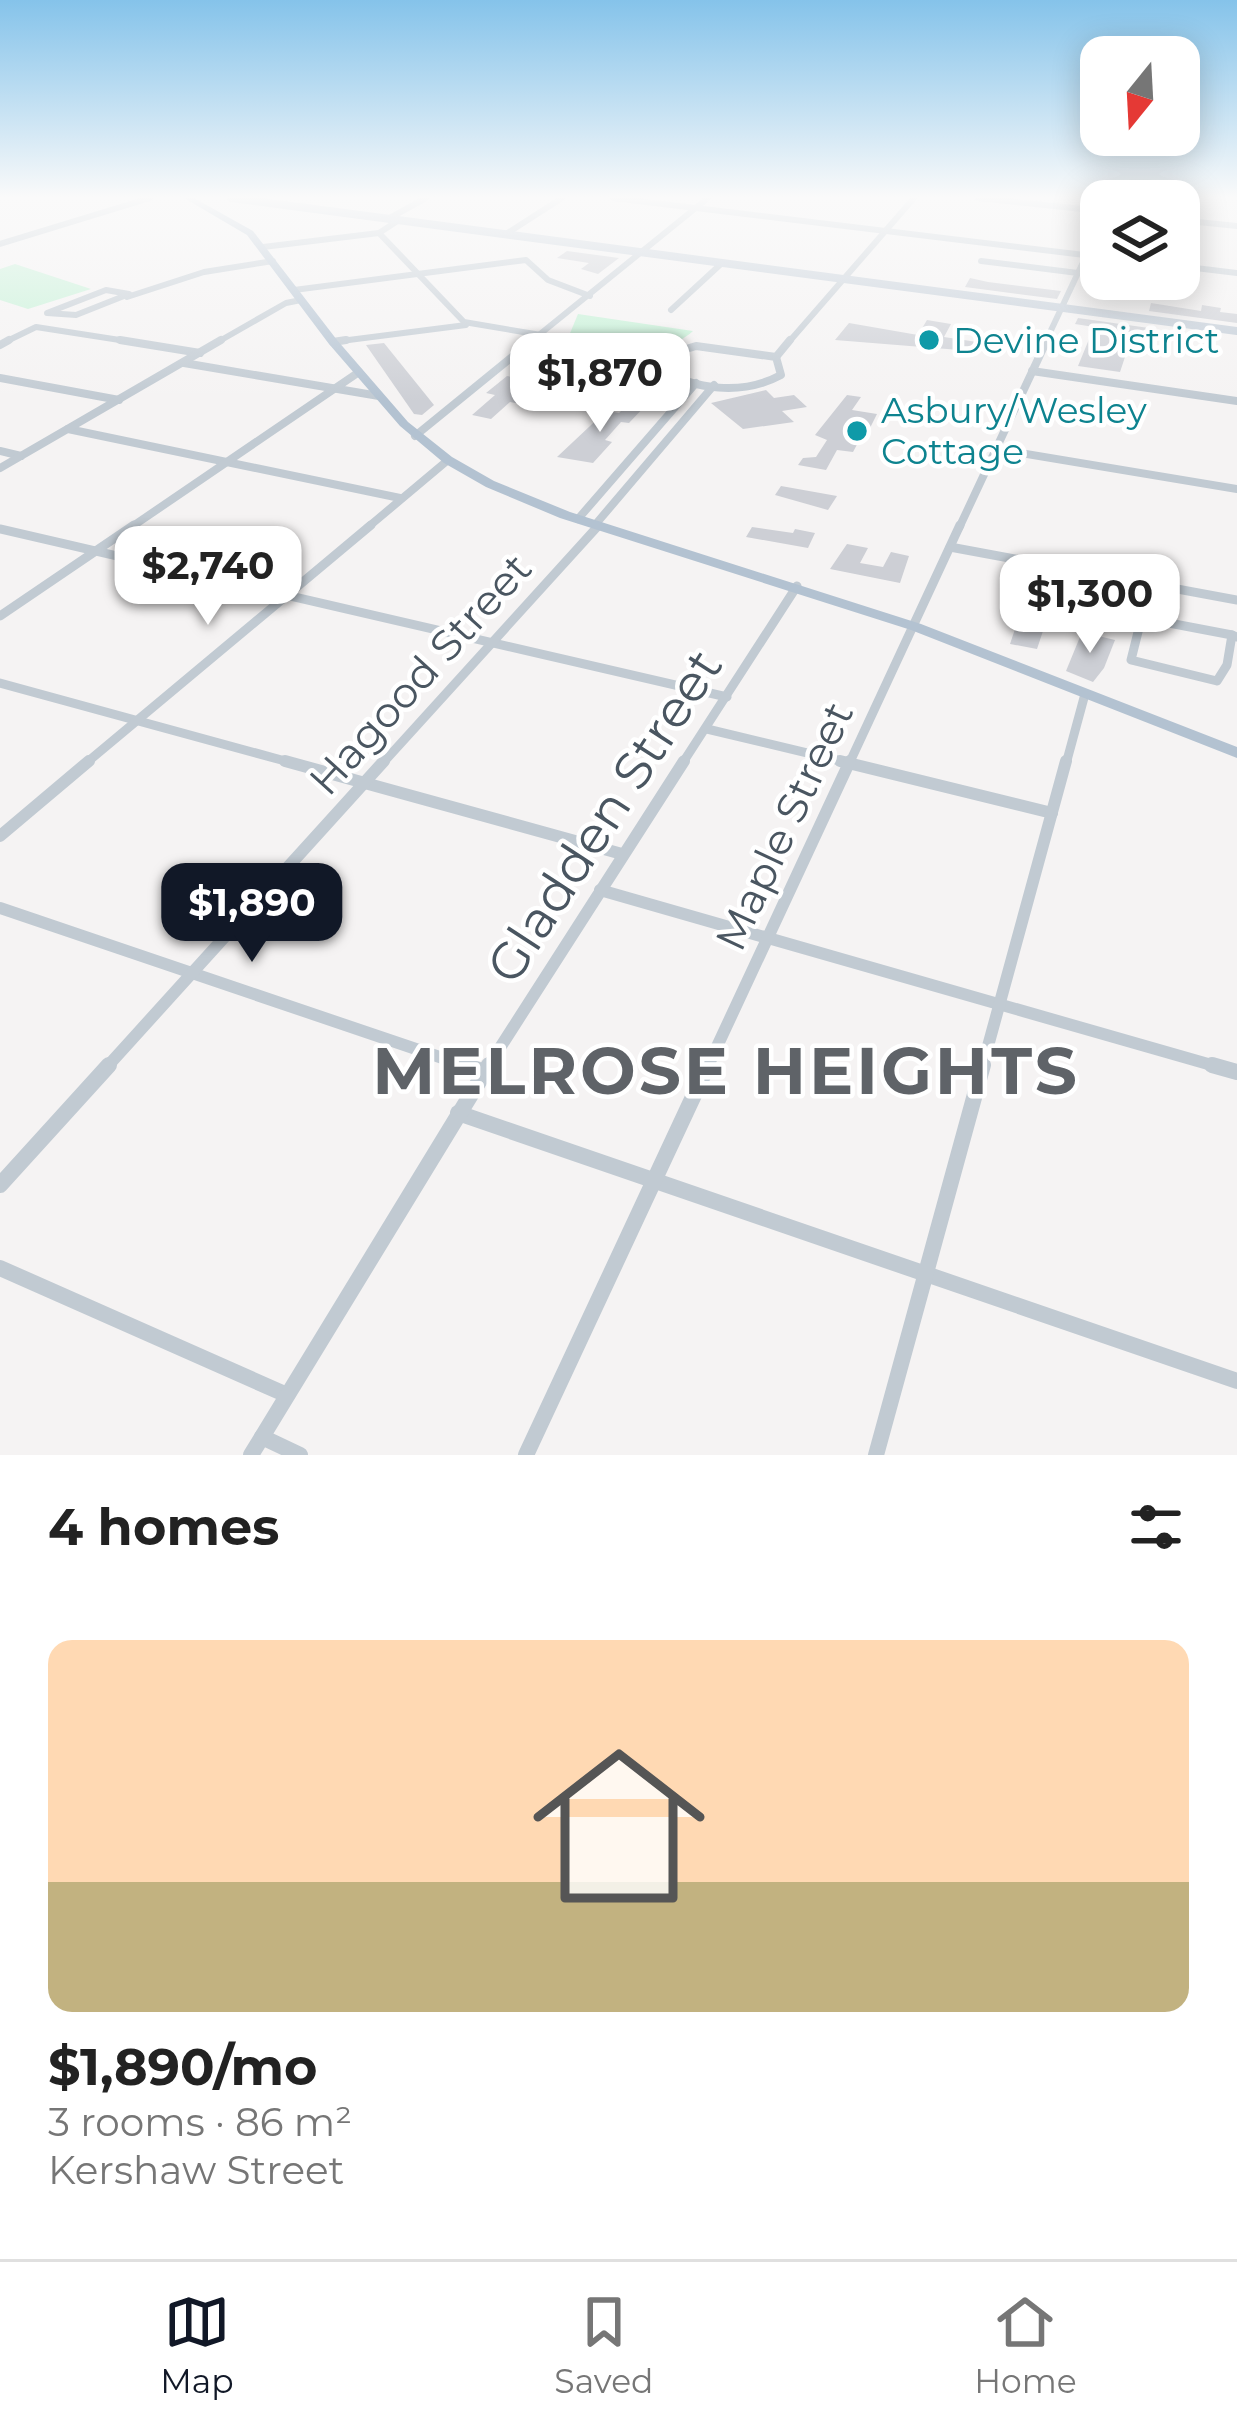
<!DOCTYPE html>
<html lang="en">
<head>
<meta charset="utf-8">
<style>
  :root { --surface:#fff; --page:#f2f2f2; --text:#222; --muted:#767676; --line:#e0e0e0; --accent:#111827 }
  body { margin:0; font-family:Montserrat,sans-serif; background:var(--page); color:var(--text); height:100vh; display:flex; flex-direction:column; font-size:45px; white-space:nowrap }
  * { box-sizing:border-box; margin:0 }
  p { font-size:39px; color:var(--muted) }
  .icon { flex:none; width:66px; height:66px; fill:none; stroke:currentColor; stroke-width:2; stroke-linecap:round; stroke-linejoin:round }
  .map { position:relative; height:1455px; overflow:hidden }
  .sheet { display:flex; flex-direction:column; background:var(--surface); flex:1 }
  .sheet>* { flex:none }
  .needle { width:78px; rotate:198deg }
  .buttons { position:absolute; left:1080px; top:36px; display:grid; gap:24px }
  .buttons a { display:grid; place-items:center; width:120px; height:120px; border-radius:24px; background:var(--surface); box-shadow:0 6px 30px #0003; font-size:60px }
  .price { position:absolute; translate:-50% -102px; padding:0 27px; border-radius:24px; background:#fff; color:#222; font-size:39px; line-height:78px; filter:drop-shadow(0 3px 6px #0008) }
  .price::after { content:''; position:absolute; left:50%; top:72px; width:36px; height:27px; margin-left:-18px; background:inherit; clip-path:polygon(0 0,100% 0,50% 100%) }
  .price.selected { background:var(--accent); color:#fff }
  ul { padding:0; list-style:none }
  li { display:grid; align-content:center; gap:24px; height:636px; padding:0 48px }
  li span { display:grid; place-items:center; height:372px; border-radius:24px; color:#555 }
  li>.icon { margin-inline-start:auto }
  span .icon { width:216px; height:216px; fill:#fffc; stroke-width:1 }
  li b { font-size:51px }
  h2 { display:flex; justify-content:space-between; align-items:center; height:144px; padding:0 48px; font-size:51px }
  .dock { display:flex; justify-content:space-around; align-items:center; height:168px; border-top:3px solid var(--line); background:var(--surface); font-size:33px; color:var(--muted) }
  .dock a { display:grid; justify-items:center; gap:6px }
  .dock .selected { color:var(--accent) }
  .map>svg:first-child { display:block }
  .green { fill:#c3f1d5 }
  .building { fill:#cdcfd5 }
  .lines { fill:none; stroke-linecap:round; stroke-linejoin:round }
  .minor-far4 { stroke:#c1cad2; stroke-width:6 }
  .minor-far3 { stroke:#c1cad2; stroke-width:8 }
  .minor-far2 { stroke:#c1cad2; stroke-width:9 }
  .minor-far1 { stroke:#c1cad2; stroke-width:12 }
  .minor { stroke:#c1cad2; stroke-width:16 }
  .tertiary { stroke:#c1cad2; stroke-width:6 }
  .secondary { stroke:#c1cbd6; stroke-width:8 }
  .primary { fill:#b3c2d1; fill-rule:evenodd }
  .culture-dot { fill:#0f9aa8; stroke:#fff; stroke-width:4.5 }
  .labels { text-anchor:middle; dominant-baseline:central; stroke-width:9; stroke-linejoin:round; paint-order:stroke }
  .far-culture-label { font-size:36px; fill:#0d838f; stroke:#fff; text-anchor:start }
  .street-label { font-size:42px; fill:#4a5661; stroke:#fff }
  .near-street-label { font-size:51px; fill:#4a5661; stroke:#fff }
  .near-district-label { font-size:66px; font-weight:bold; letter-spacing:3px; fill:#5f6368; stroke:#fff }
</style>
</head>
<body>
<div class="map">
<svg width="1237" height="1455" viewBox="0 0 1237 1455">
  <rect width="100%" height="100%" fill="#f5f3f3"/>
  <g class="green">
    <path d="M15,264l76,25 -63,20 -28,-9v-31z"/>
    <path d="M578,314l115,17c-30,27 -93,32 -127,12z"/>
  </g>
  <g class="building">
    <path d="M567,251l52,7 -21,16 -17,-5 8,-6 -32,-5z"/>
    <path d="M970,278l18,4 73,9 -4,8 -92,-12z"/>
    <path d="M1151,303l50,8 1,-6 19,3 -1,4 17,2v9l-88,-12z"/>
    <path d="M1078,318l71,10 -8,22 -13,-2 -8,24 -42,-6 16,-39 -19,-3z"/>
    <path d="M927,320l24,4 -7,13 33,5 -5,9 -137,-11 14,-17 69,12z"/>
    <path d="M384,343l50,62 -12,10 -8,-1 -48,-69z"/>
    <path d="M638,373l22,10 -35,12 -20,-10z"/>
    <path d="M507,376l39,7 -33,-2 -2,13 22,5 -7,6 -16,-3 -19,17 -19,-4 23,-20 -9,-2z"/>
    <path d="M766,390l8,8 20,-3 13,12 -25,4 12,11 -51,7 -32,-26z"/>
    <path d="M847,395l14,2 -9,13 25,4 -13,26 -4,-1 -7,13 -16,-2 -11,20 -28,-5 5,-7 13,-1 11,-17 -12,-5z"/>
    <path d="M630,402l17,2 -18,19 -8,-1 -16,18 7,2 -19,21 -36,-6 49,-46 13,2z"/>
    <path d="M781,486l56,10 -9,14 -53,-15z"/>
    <path d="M752,527l41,6 2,-4 20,4 -7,15 -62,-11z"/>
    <path d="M847,544l21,4 -8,15 23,4 8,-15 18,4 -9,27 -70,-14z"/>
    <path d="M1019,617l27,5 -9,27 -27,-5z"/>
    <path d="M1082,632l33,8 -11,28 -11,14 -27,-11z"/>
  </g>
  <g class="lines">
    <g class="minor-far4">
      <path d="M978,198l123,13"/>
      <path d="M388,219l38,-21"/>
      <path d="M399,220l-20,13 85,89 77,13"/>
      <path d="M1179,220l58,6"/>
      <path d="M506,234l56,-36"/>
      <path d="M0,244l150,-46"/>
      <path d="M263,247l116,-14"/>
      <path d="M981,261l97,12"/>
      <path d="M106,290l23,4 -53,21 -29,-2z"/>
      <path d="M294,290l232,-30 22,20 42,16"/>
      <path d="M127,297l77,-25 69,-11"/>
      <path d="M671,310l51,-47"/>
      <path d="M333,342l133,-17"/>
      <path d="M3,343l33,-16 103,16"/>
      <path d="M216,343l70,-40 15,-3"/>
      <path d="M529,343l179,-145"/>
      <path d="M788,343l126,-145"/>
      <path d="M1045,343l56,-119"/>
    </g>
    <g class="minor-far3">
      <path d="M120,340l80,13"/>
      <path d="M333,342l13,-2"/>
      <path d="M0,345l9,-5"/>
      <path d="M696,346l80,11 5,18c-39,21 -86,15 -123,-7l2,-11z"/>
      <path d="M526,347l92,13"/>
      <path d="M776,357l14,-17"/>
      <path d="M184,363l195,33"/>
      <path d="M1032,371l205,30"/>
      <path d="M0,378l119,22"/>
      <path d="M517,388l29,4 28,-16 35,-7 16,-13 35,1"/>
      <path d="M68,429l332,69"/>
      <path d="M415,436l118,-96"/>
      <path d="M996,449l241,40"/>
      <path d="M0,451l21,5"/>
      <path d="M0,468l221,-128"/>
      <path d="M578,519l118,-136"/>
      <path d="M595,525l119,-140"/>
      <path d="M130,528l229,-156"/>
      <path d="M367,528l81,-68"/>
      <path d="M959,528l88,-188"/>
    </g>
    <g class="minor-far2">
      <path d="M0,529l727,168"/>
      <path d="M950,547l287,53"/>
      <path d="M0,616l134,-91"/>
      <path d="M1148,619l84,16 -5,30 -10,16 -86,-21 10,-40z"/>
      <path d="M1232,635l5,2"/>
      <path d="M0,683l296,81"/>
      <path d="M707,729l146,35"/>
      <path d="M85,764l286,-239"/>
      <path d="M382,764l216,-238"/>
      <path d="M682,764l115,-178"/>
      <path d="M849,764l111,-239"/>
      <path d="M1066,764l19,-70"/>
    </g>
    <g class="minor-far1">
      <path d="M285,761l337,93"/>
      <path d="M840,761l212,52"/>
      <path d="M0,836l89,-75"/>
      <path d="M600,890l622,178"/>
      <path d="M0,908l472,160"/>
      <path d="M106,1068l278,-307"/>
      <path d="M487,1068l197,-307"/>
      <path d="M707,1068l143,-307"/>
      <path d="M982,1068l84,-307"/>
    </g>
    <g class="minor">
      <path d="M464,1065l24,8"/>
      <path d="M1212,1065l25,7"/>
      <path d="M458,1113l779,268"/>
      <path d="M0,1185l109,-120"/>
      <path d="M0,1268l287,127"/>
      <path d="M262,1437l38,18"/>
      <path d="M251,1455l238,-390"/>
      <path d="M526,1455l182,-390"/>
      <path d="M876,1455l107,-390"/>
    </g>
    <g class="tertiary">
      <path d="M613,198l488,59"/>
      <path d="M1179,266l58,7"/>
    </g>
    <path class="secondary" d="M231,198l1006,133"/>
    <path class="primary" d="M184,198h10l59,33 84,109 71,82 44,35 42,24 76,31 351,112 316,123v11l-326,-128 -351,-112 -74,-31 -42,-24 -44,-37 -71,-82 -82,-109z"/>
  </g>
  <linearGradient id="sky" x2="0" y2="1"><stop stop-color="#85c3ea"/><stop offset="0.49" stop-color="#fafafa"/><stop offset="1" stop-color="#fafafa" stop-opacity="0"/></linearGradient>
  <rect width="1237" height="402" fill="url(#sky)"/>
  <g class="culture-dot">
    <circle cx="929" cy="340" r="12"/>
    <circle cx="857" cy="431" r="12"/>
  </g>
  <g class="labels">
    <g class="far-culture-label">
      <text x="953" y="340">Devine District</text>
      <text x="881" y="410">Asbury/Wesley<tspan x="881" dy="41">Cottage</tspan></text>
    </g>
    <g class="street-label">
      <text transform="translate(420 674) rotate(-48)">Hagood Street</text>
      <text transform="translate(784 826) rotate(-65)">Maple Street</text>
    </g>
    <g class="near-street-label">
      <text transform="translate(604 816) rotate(-57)">Gladden Street</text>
    </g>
    <g class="near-district-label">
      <text x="726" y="1070">MELROSE HEIGHTS</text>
    </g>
  </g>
</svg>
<div class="buttons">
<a><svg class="needle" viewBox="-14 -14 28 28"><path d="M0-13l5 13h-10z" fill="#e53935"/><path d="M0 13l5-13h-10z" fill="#767676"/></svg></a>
<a><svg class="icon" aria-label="layers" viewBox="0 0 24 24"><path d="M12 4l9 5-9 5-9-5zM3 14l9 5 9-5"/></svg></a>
</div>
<b class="price" style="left:600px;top:435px">$1,870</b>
<b class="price" style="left:208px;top:628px">$2,740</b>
<b class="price" style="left:1090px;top:656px">$1,300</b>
<b class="price selected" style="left:252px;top:965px">$1,890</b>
</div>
<section class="sheet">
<h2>4 homes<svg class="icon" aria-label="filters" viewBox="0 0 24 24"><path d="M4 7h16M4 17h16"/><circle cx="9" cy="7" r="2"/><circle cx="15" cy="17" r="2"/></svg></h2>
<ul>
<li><span style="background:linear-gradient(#ffd9b3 65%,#c2b280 0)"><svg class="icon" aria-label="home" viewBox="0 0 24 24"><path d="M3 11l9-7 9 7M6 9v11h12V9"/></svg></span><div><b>$1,890/mo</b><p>3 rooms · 86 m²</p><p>Kershaw Street</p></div></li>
</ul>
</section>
<nav class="dock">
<a class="selected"><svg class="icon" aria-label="map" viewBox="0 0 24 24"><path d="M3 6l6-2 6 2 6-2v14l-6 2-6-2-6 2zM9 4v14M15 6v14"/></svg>Map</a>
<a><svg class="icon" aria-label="saved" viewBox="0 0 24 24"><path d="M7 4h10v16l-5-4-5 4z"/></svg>Saved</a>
<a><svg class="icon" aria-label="home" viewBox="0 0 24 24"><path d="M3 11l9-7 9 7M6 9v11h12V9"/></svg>Home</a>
</nav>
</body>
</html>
